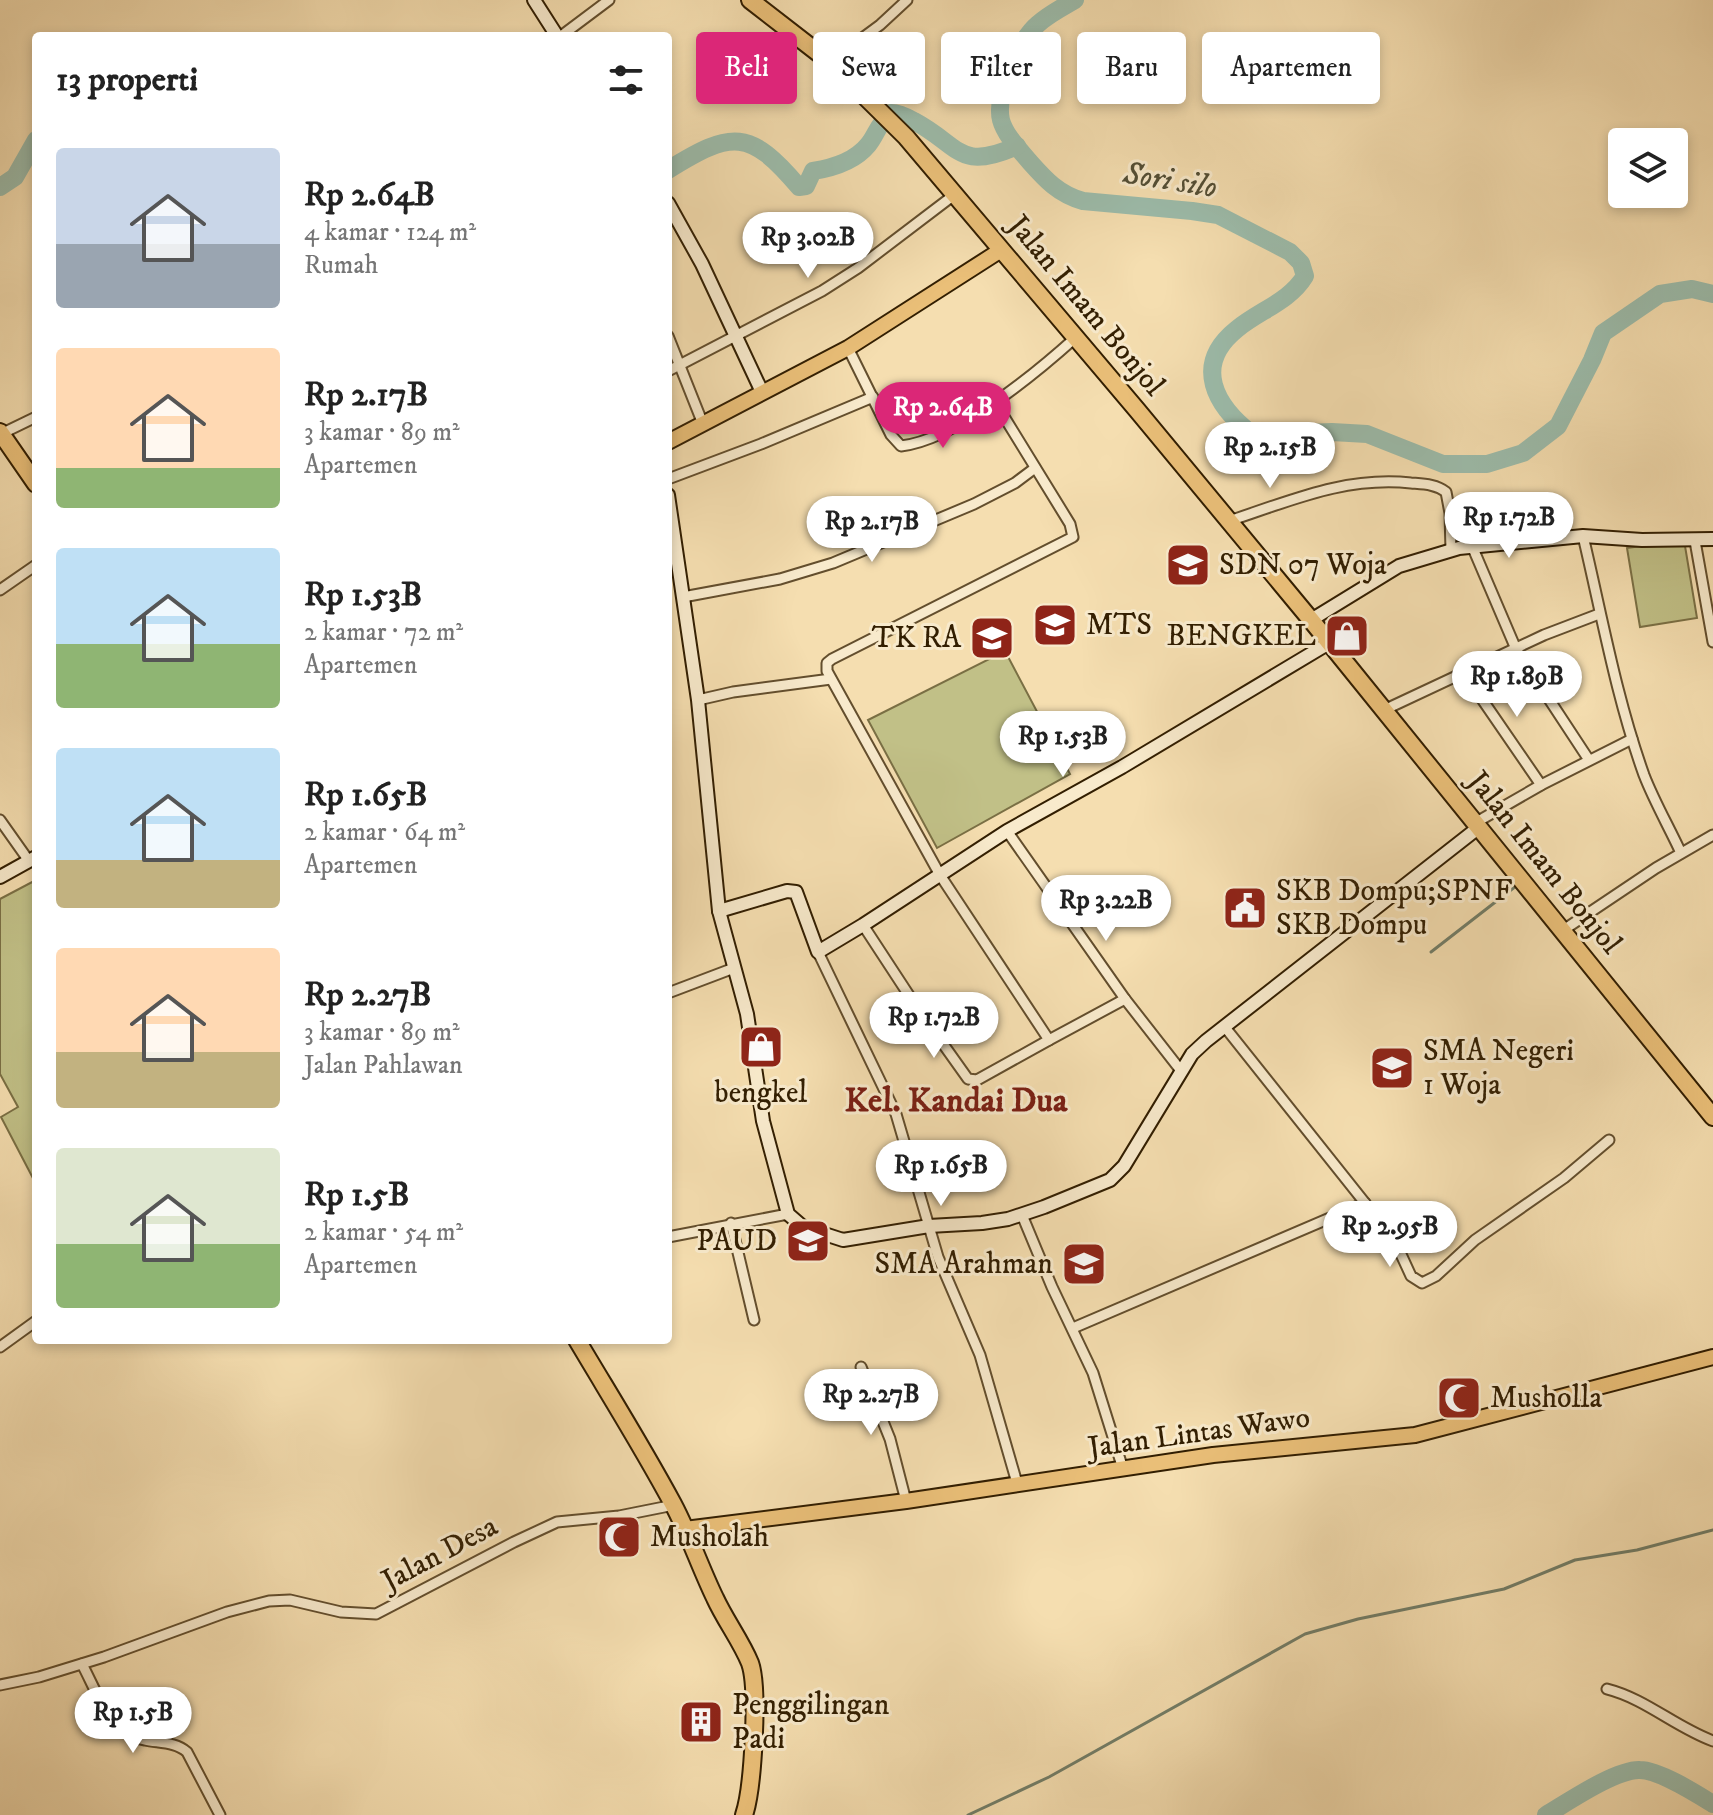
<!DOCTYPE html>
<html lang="id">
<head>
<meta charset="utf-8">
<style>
  :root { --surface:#fff; --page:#f6f6f6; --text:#222; --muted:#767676; --accent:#db2777 }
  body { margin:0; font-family:"IM FELL DW Pica",serif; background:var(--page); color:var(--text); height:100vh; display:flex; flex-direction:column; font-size:30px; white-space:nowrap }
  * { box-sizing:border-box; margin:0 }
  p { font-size:26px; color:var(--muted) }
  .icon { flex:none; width:44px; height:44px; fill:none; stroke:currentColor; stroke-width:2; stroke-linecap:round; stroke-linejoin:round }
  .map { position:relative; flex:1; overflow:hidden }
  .side { position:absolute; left:32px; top:32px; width:640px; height:1312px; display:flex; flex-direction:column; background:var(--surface); border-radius:8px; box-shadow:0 4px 12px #0003 }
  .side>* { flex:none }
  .guide { position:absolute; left:696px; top:32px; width:760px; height:72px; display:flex; gap:16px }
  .buttons { position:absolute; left:1608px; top:128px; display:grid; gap:16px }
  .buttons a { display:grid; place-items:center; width:80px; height:80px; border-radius:8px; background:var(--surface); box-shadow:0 4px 12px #0003; font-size:40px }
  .price { position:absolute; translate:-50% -68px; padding:0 18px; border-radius:28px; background:#fff; color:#222; font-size:26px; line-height:52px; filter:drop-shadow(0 2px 4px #0008) }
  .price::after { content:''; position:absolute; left:50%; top:48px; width:24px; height:18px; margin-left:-12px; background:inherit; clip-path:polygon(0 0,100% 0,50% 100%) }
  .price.selected { background:var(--accent); color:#fff }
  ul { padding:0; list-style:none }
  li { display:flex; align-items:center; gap:24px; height:200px; padding:0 24px }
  li span { display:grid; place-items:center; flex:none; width:224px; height:160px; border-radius:8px; color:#555 }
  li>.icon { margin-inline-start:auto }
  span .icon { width:96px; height:96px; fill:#fffc; stroke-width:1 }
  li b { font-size:34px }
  h2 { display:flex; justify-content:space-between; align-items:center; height:96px; padding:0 24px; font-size:34px }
  .chip { padding:0 28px; border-radius:8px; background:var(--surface); box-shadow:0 4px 12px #0003; font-size:28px; line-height:72px }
  .chip.selected { background:var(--accent); color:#fff }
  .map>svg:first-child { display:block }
  .green { fill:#c1c087; stroke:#7a6f44; stroke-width:2 }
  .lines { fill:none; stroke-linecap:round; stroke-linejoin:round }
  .stream { stroke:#727d67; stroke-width:3 }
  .river { stroke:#9cbcab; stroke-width:18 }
  .street-casing { stroke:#634e2d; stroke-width:13 }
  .secondary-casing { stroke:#321e01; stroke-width:16 }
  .primary-casing { stroke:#321e01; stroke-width:18 }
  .highway-casing { stroke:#321e01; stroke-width:20 }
  .street { stroke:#f8eacc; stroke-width:9 }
  .secondary { stroke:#f8eacc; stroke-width:12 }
  .primary { stroke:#eabf78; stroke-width:14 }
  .highway { stroke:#eabf78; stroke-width:16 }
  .labels { text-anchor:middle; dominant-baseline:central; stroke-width:6; stroke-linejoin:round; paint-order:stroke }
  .street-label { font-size:30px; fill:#321e01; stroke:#f8eacc }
  .poi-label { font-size:30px; fill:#321e01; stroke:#f8eacc; text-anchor:start }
  .water-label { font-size:32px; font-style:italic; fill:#524d34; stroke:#f8eacc }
  .quarter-label { font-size:34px; font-weight:bold; fill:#7a1f14; stroke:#f8eacc }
</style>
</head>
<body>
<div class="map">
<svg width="1713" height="1815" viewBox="0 0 1713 1815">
  <rect width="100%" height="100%" fill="#f5deb0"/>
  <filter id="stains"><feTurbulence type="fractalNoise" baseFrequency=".0025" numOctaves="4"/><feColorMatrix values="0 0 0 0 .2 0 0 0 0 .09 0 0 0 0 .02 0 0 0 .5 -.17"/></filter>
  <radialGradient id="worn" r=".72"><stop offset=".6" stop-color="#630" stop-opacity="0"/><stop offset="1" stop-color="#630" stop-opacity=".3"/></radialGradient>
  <g class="green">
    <path d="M1684,540l13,78 -57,9 -13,-79z"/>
    <path d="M1005,651l65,123 -133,74 -69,-128z"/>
    <path d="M36,880v304l-35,-67 17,-10 -18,-33v-175z"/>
  </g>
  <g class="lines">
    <g class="stream">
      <path d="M1431,952l85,-66"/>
      <path d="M968,1815l81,-38 256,-143 53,-15 146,-30 71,-29 62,-10 76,-20"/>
    </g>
    <g class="river">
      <path d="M1075,0c-12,7 -26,14 -37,24 -19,16 -43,71 -37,96 4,15 18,29 28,41 16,18 29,33 54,40l109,10 26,4 72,37 11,11 4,13c-16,26 -45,34 -68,53 -45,36 -22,77 16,106l79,-3 35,2 76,30h44l36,-11 35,-27 34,-66 11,-27 57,-39 32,-5 21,5"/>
      <path d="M668,170c64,-40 82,-41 131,17l7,-1 7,-15c19,-3 42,-10 55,-26 9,-11 9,-20 23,-32 8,0 16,4 23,8 47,25 44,51 103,25"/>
      <path d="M0,187l15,-10 21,-37"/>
      <path d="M1546,1815c22,-13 70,-46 94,-45 19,0 57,24 73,34"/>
    </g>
    <g class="street-casing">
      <g id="street">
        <path d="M561,36l48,-36"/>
        <path d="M830,62l50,-37 27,-25"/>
        <path d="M668,336l35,88"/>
        <path d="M848,348l43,87 10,11c54,-6 134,-72 174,-108"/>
        <path d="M668,371l154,-80 36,-23 96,-73"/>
        <path d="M995,402l75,122 3,13 -241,122 -5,4v8l113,204 109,165 76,-41"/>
        <path d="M1,434l35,-17"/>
        <path d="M668,479l93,-35 112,-47"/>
        <path d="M1229,521c61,-20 116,-45 182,-38 12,1 25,1 35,9l4,21 1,37"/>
        <path d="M1583,536c19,80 33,161 61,239 10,26 25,52 37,78"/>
        <path d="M1695,541l18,101"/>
        <path d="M1472,546l44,103 73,111"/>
        <path d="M0,590l36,-25"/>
        <path d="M683,597l97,-18 53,-16 141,-59 41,-21 20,-15"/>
        <path d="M1464,673l77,112"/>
        <path d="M698,700l35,-8 98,-13"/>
        <path d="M1384,710l160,-75 55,-21"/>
        <path d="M0,820l29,41"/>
        <path d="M1475,823l66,-38 91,-46"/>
        <path d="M1007,831l118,168 57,73"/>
        <path d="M863,925l53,81 52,73 9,1 72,-40"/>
        <path d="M1562,931l94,-63 57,-33"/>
        <path d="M818,952l78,162 42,143 42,98 37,128"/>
        <path d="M668,993l66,-25"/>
        <path d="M1224,1026l141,177 34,47 12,26 11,7 14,-7 39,-36 89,-62 45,-38"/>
        <path d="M1022,1215l30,72 41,86 30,96"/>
        <path d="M731,1223l23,97"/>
        <path d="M668,1237l120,-23"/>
        <path d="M1073,1328l292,-125"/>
        <path d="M0,1347l36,-26"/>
        <path d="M861,1367l29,72 16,62"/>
        <path d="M82,1664c15,28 28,70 63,76 14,3 31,2 42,12l33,63"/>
        <path d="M0,1685l39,-8 65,-20 123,-45 42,-11 21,-1 51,12 35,2 138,-72 43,-20 62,-6 55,-11"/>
        <path d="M1607,1689c39,10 68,38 106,52"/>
      </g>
    </g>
    <g class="secondary-casing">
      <g id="secondary">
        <path d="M534,0l23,36"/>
        <path d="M668,203l34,61 60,128"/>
        <path d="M668,495l30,205 21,211 28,103 16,107 25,93 15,13 40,13 86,-14 53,-3 26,-4 36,-12 66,-27 14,-14 68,-112 14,-13 272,-213"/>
        <path d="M1311,620l88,-54 60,-18 124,-12 59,4 71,-1"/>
        <path d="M0,877l36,-20"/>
        <path d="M719,911l68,-20 9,1 22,60 45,-27 144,-94 115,-64 207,-124"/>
      </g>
    </g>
    <g class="primary-casing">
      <g id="primary">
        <path d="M668,442l180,-94 153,-98"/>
        <path d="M685,1529l221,-28 307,-46 202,-20 298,-78"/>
      </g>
    </g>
    <g class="highway-casing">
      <g id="highway">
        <path d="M750,0l80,62 76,75 231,273 174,210 402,497"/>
        <path d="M0,432l36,52"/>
        <path d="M577,1340c32,54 66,108 96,164 16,30 27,63 42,94 10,22 26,43 35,65 9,25 3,126 -6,152"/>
      </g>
    </g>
    <use href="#street" class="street"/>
    <use href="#secondary" class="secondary"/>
    <use href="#primary" class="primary"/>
    <use href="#highway" class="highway"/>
  </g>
  <defs>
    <g id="school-square" transform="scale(2.3)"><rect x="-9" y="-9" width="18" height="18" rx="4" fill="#8f2418" stroke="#f8eacc"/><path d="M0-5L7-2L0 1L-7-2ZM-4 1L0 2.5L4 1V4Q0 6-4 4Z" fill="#fff"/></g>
    <g id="shop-square" transform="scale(2.3)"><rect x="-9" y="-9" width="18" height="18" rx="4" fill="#8f2418" stroke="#f8eacc"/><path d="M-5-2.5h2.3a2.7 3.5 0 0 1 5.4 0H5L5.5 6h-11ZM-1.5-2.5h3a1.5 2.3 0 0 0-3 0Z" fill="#fff"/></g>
    <g id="civic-square" transform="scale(2.3)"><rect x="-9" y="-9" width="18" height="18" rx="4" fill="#8f2418" stroke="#f8eacc"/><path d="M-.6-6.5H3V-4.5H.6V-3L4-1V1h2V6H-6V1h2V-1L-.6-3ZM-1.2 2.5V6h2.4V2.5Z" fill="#fff"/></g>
    <g id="mosque-square" transform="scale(2.3)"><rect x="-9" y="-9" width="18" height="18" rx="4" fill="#8f2418" stroke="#f8eacc"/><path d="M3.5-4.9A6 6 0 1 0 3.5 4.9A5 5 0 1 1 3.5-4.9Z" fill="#fff"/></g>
    <g id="building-square" transform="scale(2.3)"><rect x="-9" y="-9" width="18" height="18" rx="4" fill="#8f2418" stroke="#f8eacc"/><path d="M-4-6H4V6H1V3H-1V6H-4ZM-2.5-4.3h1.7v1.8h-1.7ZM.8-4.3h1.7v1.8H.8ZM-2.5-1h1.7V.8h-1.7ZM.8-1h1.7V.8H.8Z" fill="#fff"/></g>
  </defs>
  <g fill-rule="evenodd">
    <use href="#school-square" x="1188" y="565"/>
    <use href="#school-square" x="1055" y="625"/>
    <use href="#shop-square" x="1347" y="636"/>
    <use href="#school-square" x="992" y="638"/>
    <use href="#civic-square" x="1245" y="908"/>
    <use href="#shop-square" x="761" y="1047"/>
    <use href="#school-square" x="1392" y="1068"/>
    <use href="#school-square" x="808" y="1241"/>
    <use href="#school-square" x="1084" y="1264"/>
    <use href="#mosque-square" x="1459" y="1398"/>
    <use href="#mosque-square" x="619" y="1537"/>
    <use href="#building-square" x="701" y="1722"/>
  </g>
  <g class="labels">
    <g class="street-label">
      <text transform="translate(1086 306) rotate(50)">Jalan Imam Bonjol</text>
      <text transform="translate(1544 863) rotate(51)">Jalan Imam Bonjol</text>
      <text transform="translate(1199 1433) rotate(-8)">Jalan Lintas Wawo</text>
      <text transform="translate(440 1554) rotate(-28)">Jalan Desa</text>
    </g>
    <g class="poi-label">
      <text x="1219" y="565">SDN 07 Woja</text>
      <text x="1086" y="625">MTS</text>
      <text x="1316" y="636" text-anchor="end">BENGKEL</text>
      <text x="961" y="638" text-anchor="end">TK RA</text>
      <text x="1276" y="891">SKB Dompu;SPNF<tspan x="1276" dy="34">SKB Dompu</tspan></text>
      <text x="1423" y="1051">SMA Negeri<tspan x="1423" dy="34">1 Woja</tspan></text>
      <text x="761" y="1093" text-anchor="middle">bengkel</text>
      <text x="777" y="1241" text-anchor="end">PAUD</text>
      <text x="1053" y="1264" text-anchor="end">SMA Arahman</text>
      <text x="1490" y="1398">Musholla</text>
      <text x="650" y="1537">Musholah</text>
      <text x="732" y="1705">Penggilingan<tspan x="732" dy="34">Padi</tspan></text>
    </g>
    <g class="water-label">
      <text transform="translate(1170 181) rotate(9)">Sori silo</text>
    </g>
    <g class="quarter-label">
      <text x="956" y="1101">Kel. Kandai Dua</text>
    </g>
  </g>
  <rect width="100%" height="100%" filter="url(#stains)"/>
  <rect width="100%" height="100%" fill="url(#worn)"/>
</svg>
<div class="buttons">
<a><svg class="icon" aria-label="layers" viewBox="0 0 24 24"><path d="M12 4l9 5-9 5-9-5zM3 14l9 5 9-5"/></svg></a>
</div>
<b class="price" style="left:808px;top:280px">Rp 3.02B</b>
<b class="price selected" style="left:943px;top:450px">Rp 2.64B</b>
<b class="price" style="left:1270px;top:490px">Rp 2.15B</b>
<b class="price" style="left:1509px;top:560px">Rp 1.72B</b>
<b class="price" style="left:872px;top:564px">Rp 2.17B</b>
<b class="price" style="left:1517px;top:719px">Rp 1.89B</b>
<b class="price" style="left:1063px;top:779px">Rp 1.53B</b>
<b class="price" style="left:1106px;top:943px">Rp 3.22B</b>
<b class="price" style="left:934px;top:1060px">Rp 1.72B</b>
<b class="price" style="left:941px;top:1208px">Rp 1.65B</b>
<b class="price" style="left:1390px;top:1269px">Rp 2.95B</b>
<b class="price" style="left:871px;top:1437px">Rp 2.27B</b>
<b class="price" style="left:133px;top:1755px">Rp 1.5B</b>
<div class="guide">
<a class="chip selected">Beli</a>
<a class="chip">Sewa</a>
<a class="chip">Filter</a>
<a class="chip">Baru</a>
<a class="chip">Apartemen</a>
</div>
<section class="side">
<h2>13 properti<svg class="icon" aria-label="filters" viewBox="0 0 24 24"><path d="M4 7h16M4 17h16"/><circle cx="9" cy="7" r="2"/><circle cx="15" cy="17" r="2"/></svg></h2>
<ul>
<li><span style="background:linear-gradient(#c9d6e8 60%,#9aa5b1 0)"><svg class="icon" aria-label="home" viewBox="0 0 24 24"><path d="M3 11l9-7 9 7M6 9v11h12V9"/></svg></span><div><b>Rp 2.64B</b><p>4 kamar · 124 m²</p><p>Rumah</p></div></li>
<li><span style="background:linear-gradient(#ffd9b3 75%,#8fb573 0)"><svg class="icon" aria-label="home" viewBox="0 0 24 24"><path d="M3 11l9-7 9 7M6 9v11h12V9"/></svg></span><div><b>Rp 2.17B</b><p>3 kamar · 89 m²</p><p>Apartemen</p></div></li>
<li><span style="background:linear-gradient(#bfe0f5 60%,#8fb573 0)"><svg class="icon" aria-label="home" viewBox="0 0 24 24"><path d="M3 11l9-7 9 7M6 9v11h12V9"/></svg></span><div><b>Rp 1.53B</b><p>2 kamar · 72 m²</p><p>Apartemen</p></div></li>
<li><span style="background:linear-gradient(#bfe0f5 70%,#c2b280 0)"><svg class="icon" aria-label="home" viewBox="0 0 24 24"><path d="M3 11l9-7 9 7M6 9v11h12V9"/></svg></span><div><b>Rp 1.65B</b><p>2 kamar · 64 m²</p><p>Apartemen</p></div></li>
<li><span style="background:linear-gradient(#ffd9b3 65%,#c2b280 0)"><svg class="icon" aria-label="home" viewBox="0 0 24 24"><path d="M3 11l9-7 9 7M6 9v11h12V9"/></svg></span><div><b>Rp 2.27B</b><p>3 kamar · 89 m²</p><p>Jalan Pahlawan</p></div></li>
<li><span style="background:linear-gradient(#dfe7d0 60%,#8fb573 0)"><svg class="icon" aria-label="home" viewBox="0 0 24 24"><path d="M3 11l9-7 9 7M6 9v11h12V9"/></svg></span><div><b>Rp 1.5B</b><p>2 kamar · 54 m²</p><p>Apartemen</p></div></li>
</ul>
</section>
</div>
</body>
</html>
